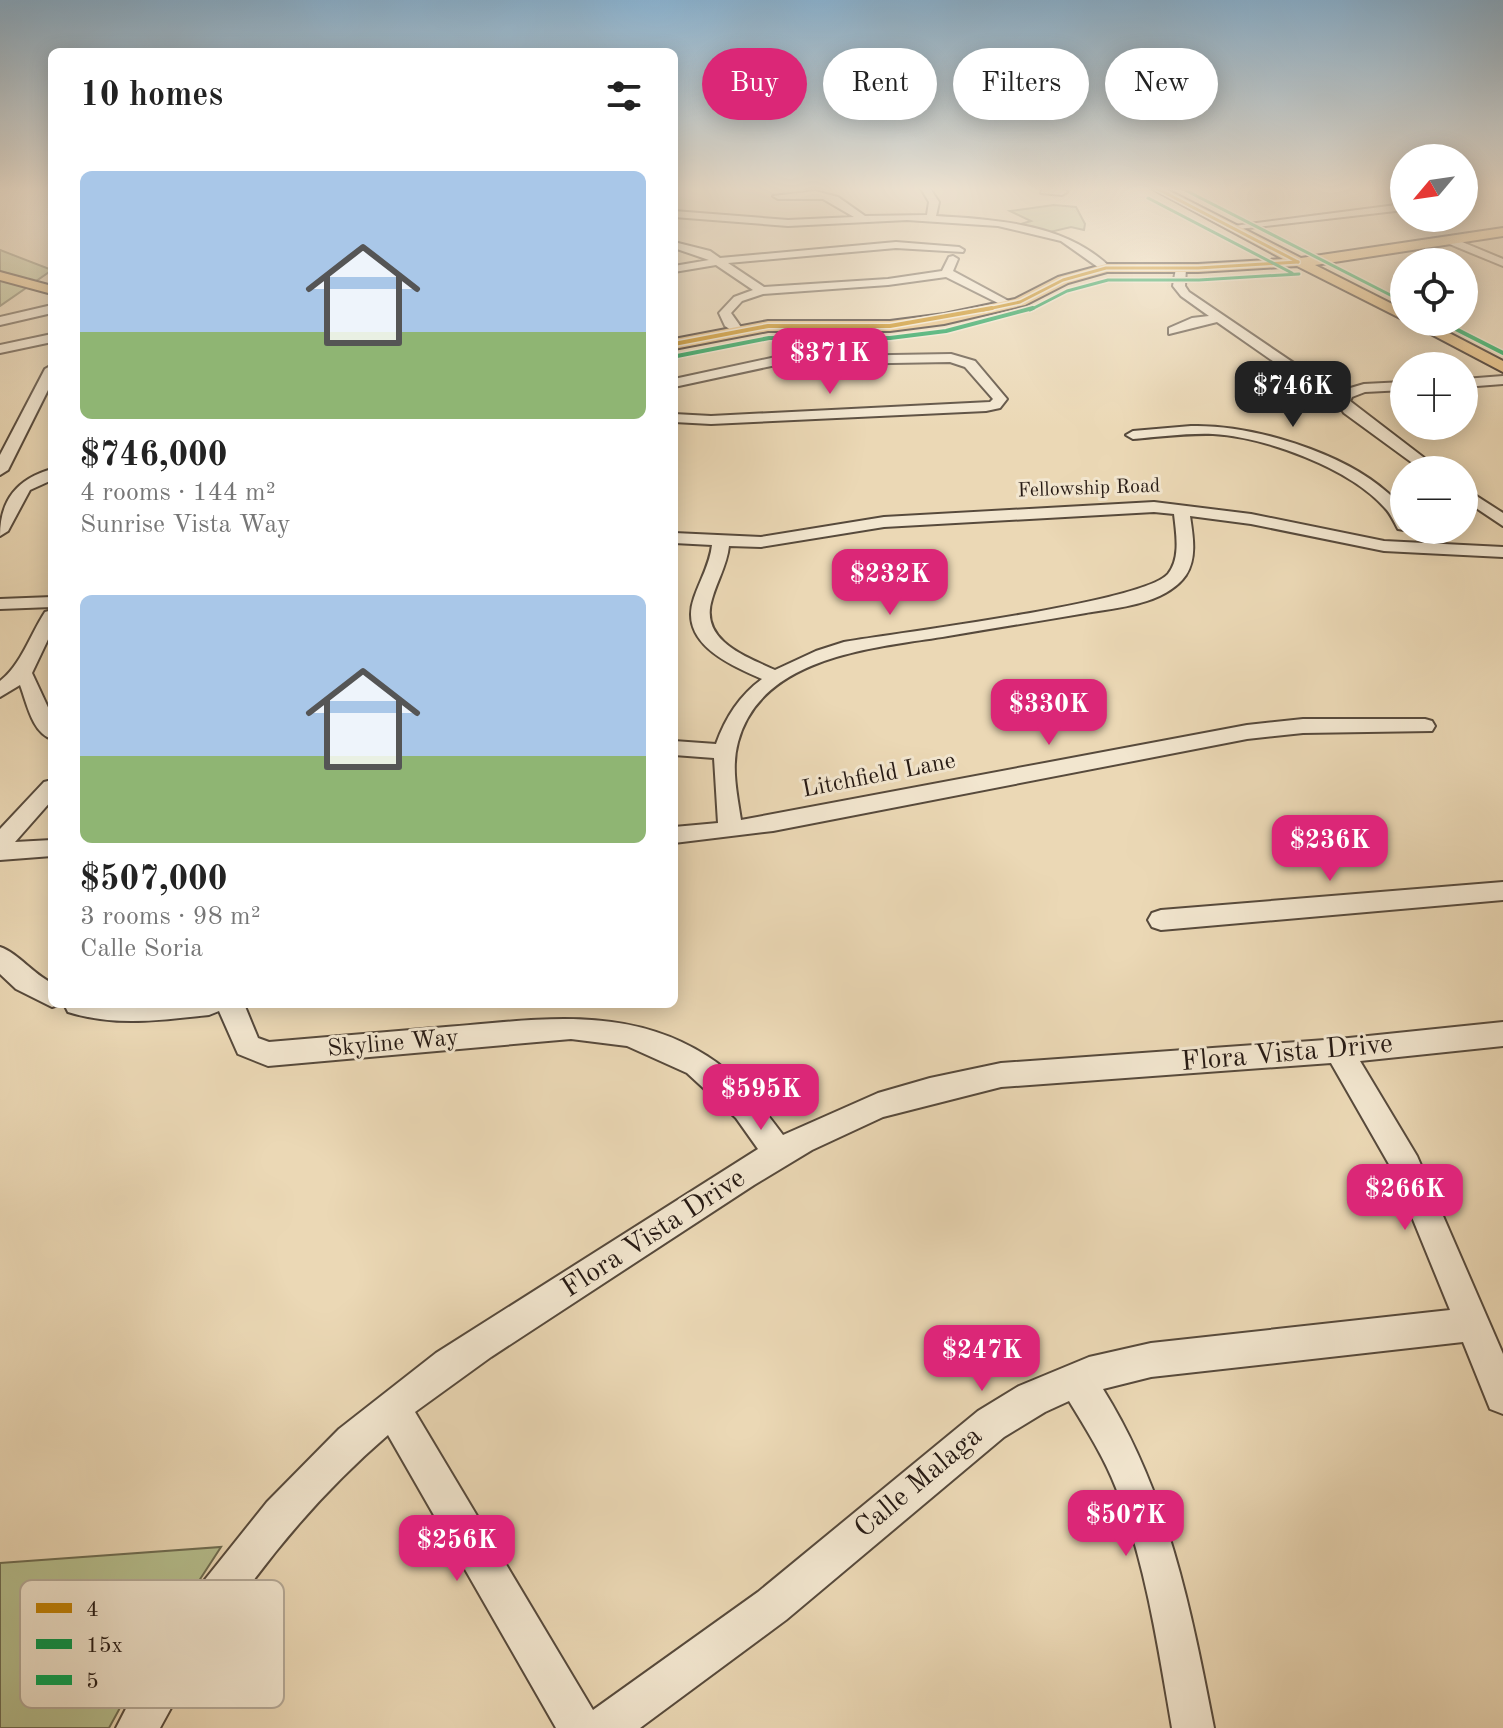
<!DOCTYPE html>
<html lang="en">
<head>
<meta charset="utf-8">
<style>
  :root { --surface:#fff; --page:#f2f2f2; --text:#222; --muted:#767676; --accent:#db2777 }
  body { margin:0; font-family:"Old Standard TT",serif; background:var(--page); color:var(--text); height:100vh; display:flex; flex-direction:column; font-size:30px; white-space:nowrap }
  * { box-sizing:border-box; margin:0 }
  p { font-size:26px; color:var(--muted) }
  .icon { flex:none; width:44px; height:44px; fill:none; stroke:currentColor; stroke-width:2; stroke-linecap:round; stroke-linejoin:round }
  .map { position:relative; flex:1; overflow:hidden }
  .panel { position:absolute; left:48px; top:48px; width:630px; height:960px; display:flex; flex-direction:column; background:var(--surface); border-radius:12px; box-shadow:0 4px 20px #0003 }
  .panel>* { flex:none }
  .top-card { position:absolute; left:702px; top:48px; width:680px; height:72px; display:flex; gap:16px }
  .needle { width:52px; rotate:241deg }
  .controls { position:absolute; left:1390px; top:144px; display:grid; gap:16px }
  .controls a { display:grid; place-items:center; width:88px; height:88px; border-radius:50%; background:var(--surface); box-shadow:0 4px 20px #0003; font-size:40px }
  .price { position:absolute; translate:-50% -68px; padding:0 18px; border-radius:16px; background:var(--accent); color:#fff; font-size:26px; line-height:52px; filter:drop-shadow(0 2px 4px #0008) }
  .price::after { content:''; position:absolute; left:50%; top:48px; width:24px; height:18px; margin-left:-12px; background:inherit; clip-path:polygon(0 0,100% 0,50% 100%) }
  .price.current { background:#222; color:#fff }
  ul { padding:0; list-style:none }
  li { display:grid; align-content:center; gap:16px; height:424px; padding:0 32px }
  li span { display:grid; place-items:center; height:248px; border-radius:12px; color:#555 }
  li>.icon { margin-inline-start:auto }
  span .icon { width:144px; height:144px; fill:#fffc; stroke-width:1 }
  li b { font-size:34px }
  h2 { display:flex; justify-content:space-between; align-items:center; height:96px; padding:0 32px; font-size:34px }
  .chip { padding:0 28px; border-radius:36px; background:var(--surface); box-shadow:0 4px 20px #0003; font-size:28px; line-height:72px }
  .chip.current { background:var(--accent); color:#fff }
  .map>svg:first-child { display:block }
  .green { fill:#b6bf8e; stroke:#6e6c51; stroke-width:2 }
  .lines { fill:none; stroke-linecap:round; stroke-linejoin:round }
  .minor-casing { stroke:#574a3c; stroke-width:4 }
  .major-casing { stroke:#261a14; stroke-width:4 }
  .minor { fill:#f2e6cf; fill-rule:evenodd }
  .major { fill:#e6bc7a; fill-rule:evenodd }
  .bus-1-far1-casing { stroke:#f2e6cf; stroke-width:6 }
  .bus-1-casing { stroke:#f2e6cf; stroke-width:7 }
  .bus-2-far1-casing { stroke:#f2e6cf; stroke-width:6 }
  .bus-2-casing { stroke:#f2e6cf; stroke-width:7 }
  .bus-3-far1-casing { stroke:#f2e6cf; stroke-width:6 }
  .bus-3-casing { stroke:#f2e6cf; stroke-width:7 }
  .bus-1-far1 { stroke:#c38305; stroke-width:3 }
  .bus-1 { stroke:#c38305; stroke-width:4 }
  .bus-2-far1 { stroke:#00984a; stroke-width:3 }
  .bus-2 { stroke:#00984a; stroke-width:4 }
  .bus-3-far1 { stroke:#00a651; stroke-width:3 }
  .bus-3 { stroke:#00a651; stroke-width:4 }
  .labels { text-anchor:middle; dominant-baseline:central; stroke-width:6; stroke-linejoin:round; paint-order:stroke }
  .far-street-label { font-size:20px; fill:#261a14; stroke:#f2e6cf }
  .street-label { font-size:24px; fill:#261a14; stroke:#f2e6cf }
  .near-street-label { font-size:28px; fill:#261a14; stroke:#f2e6cf }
  .key { fill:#f2e6cf; stroke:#b5a997; stroke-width:2 }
  .key-label { font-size:22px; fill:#261a14 }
</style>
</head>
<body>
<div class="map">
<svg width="1503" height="1728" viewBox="0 0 1503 1728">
  <rect width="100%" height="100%" fill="#ebd8b5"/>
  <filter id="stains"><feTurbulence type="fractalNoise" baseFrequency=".0025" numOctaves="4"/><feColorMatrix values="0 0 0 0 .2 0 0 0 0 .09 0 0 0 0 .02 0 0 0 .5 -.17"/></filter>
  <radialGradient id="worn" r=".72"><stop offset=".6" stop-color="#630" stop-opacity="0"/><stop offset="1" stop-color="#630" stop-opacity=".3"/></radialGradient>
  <g class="green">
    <path d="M1054,205l22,2 9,17 -1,6 -13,-3 -21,5 -29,-8 10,-3 -21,-10z"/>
    <path d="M0,250l52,20 -52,36z"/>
    <path d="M221,1547l-82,126 -30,55h-109v-165z"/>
  </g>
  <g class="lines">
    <g class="minor-casing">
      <g id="minor">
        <path d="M920,187h9l10,15 -3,14c62,4 129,7 175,52l-9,2 -41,-29 -63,-15 -91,-6 -119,6 -114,-9v-6l114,9 66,-3 -31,-18h-45l-5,-3 42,-5 23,6 27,19 62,-1 2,-13z"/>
        <path d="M1043,187h15l9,5 -5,3 -21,-2z"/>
        <path d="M1404,204v6l-173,20 -5,-3z"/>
        <path d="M1447,239h8l48,20v7l-56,-23z"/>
        <path d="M674,242l36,9 10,7 176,-16 63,5 5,3 -1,2 -67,-4 -168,15 36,24 124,-8 54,-8 7,-14 4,-1 5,3 -5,12 63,34 -10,2 -60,-30 -58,8 -125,9 -21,7 -11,12 12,17 -6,4 -12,-8 -6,-13 15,-16 19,-7 -37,-25 -42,7v-6l35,-6 -35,-12z"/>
        <path d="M1181,265l5,3 -1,18 4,6 121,82 37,15 17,-5 40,-2v8l-39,2 -13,5 -2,4 90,69h-18l-78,-57 -8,-12 2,-5 -38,-16 -83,-58 -48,12v-6l23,-10 17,-2 -28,-20 -8,-10 3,-18z"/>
        <path d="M52,305v8l-52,12v-8z"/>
        <path d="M52,334v8l-52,11v-8z"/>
        <path d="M951,354l24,7 32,38 -7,9 -14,3 -275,13 -37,-2v-8l37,2 279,-14 3,-3 -28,-32 -15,-5 -174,3 -102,22v-8l102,-22z"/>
        <path d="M52,365v17l-44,88 -8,5v-20l45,-86z"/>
        <path d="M1503,376v8l-39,3v-8z"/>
        <path d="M1191,426c59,-2 152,26 197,67 5,5 14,11 16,18 1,6 0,13 0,19l-6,-1c-4,-7 -7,-15 -13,-21 -35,-40 -120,-71 -172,-74 -27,-1 -54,3 -80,5l-7,-4 7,-4z"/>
        <path d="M52,469v11l-22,10 -22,41 -8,5c0,-36 17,-57 52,-67z"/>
        <path d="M1464,488l39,25v13l-39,-26z"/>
        <path d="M1154,502l97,12 133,27 119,6v10l-119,-6 -133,-27 -61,-8c3,20 7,42 -4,59 -20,29 -69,33 -100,38 -46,8 -92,15 -138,23 -72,12 -187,19 -210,106 -7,25 -1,52 3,78l506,-95 56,-6h122l7,2 3,5 -3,5 -129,2 -56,6 -474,92 -99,12v-16l44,-4 -4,-65 -40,-3v-14l42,3c9,-26 24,-49 46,-65 -33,-15 -84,-36 -68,-81 6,-18 16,-34 18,-53l-38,-2v-10l87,4 123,-20zM1154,512l20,2c2,19 7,44 -6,60 -26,29 -272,59 -324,68l-28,9 -41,19c-31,-14 -76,-30 -63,-71 5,-18 15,-34 17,-53l32,1 123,-20z"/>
        <path d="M52,597v10l-52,2v-10z"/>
        <path d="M52,610v21l-20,42 20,43v23c-20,-6 -25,-36 -32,-54l-20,12v-16c21,-16 30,-46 45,-69z"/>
        <path d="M52,780v20l-37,42 37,-2v16l-52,4v-31l44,-47z"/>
        <path d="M1503,882v18l-342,30 -9,-3 -4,-7 4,-7 9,-3z"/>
        <path d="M0,947c18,6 33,27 52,36v21h9l-9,3 -36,-18 -16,-15z"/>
        <path d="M64,1004h180l14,34 11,4c59,-5 118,-10 177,-15 90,-7 180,-23 261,29 32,20 54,50 76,79l95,-42 52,-15 71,-15 338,-24 164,-17v24l-143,15 57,95 86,198v60l-13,-5 -27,-67 -312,35 -48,12c65,104 88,220 111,339h-42c-14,-81 -26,-164 -56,-240 -12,-31 -30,-59 -47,-87l-24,11 -41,25 -218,183 -146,108h-84l-168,-293c-95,82 -169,183 -228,293h-44l31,-60 56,-86 64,-80 72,-73 97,-76 322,-204 -22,-31 -49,-45 -60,-27 -56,-7 -303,27 -30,-12 -19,-43 -10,4c-47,5 -94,12 -141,-3zM1331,1063l63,110 56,137 -299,33 -62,14 -70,29 -41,25 -220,181 -165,118 -178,-298 76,-55 263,-172 58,-35 71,-33 118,-30z"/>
      </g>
    </g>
    <g class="major-casing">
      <g id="major">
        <path d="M1149,187h13l139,71 202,-30v8l-188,29 89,45v10l-107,-54 -99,6h-91l-39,11 -43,22 -81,19 -54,7h-122l-94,18v-10l94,-18h122l54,-7 71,-15 43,-22 48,-13h92l85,-5z"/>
        <path d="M0,272l52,14v8l-52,-14z"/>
        <path d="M1408,322h20l75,39v11z"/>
      </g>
    </g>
    <use href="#minor" class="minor"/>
    <use href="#major" class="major"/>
    <g class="bus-1-far1-casing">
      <g id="bus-1-far1">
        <path d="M1154,187l144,75"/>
        <path d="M983,310l37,-8 43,-22 43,-12h92l100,-6"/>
      </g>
    </g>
    <g class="bus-1-casing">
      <path id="bus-1" d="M674,344l94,-18h122l102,-18"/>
    </g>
    <g class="bus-2-far1-casing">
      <g id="bus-2-far1">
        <path d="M1148,198l144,75"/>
        <path d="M1030,310l37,-19 41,-11h91l100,-6"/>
      </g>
    </g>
    <g class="bus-2-casing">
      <path id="bus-2" d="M677,356l92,-18h121l56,-7 87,-23"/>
    </g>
    <g class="bus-3-far1-casing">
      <path id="bus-3-far1" d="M1179,187l225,115"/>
    </g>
    <g class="bus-3-casing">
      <path id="bus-3" d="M1442,322l61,31"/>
    </g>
    <use href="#bus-1-far1" class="bus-1-far1"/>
    <use href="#bus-1" class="bus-1"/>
    <use href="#bus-2-far1" class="bus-2-far1"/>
    <use href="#bus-2" class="bus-2"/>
    <use href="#bus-3-far1" class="bus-3-far1"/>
    <use href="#bus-3" class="bus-3"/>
  </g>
  <linearGradient id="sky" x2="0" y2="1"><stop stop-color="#8ab5d5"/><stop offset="0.44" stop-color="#f6edde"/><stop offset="1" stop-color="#f6edde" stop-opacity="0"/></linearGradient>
  <rect width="1503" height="429" fill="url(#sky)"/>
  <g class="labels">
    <g class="far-street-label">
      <text transform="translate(1089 489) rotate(-2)">Fellowship Road</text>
    </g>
    <g class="street-label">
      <text transform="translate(879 776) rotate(-11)">Litchfield Lane</text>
      <text transform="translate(393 1044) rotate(-5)">Skyline Way</text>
    </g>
    <g class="near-street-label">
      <text transform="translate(1287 1054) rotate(-5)">Flora Vista Drive</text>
      <text transform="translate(654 1234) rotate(-33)">Flora Vista Drive</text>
      <text transform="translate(919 1483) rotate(-40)">Calle Malaga</text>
    </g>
  </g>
  <rect x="20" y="1580" width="264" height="128" rx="12" class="key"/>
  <rect x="36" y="1603" width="36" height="10" fill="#c38305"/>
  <rect x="36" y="1639" width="36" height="10" fill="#00984a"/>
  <rect x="36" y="1675" width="36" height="10" fill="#00a651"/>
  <g class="key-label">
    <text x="86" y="1616">4</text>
    <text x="86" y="1652">15x</text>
    <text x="86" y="1688">5</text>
  </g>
  <rect width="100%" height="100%" filter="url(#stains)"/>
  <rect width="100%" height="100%" fill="url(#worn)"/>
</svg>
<div class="controls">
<a><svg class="needle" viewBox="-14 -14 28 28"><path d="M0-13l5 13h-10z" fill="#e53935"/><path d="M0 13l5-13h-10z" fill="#767676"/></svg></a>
<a><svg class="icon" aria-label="locate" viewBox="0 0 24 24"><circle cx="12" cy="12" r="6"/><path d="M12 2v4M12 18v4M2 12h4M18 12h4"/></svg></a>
<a>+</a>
<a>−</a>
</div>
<b class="price" style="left:830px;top:396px">$371K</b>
<b class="price current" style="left:1293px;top:429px">$746K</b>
<b class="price" style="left:890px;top:617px">$232K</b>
<b class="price" style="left:1049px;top:747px">$330K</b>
<b class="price" style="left:1330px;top:883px">$236K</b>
<b class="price" style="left:761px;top:1132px">$595K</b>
<b class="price" style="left:1405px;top:1232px">$266K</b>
<b class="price" style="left:982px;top:1393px">$247K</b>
<b class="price" style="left:1126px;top:1558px">$507K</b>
<b class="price" style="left:457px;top:1583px">$256K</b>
<div class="top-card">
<a class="chip current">Buy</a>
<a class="chip">Rent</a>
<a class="chip">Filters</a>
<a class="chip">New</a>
</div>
<section class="panel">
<h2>10 homes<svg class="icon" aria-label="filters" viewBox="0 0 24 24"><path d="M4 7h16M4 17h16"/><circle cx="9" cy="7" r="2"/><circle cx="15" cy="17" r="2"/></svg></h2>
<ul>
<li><span style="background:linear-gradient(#a9c7e8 65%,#8fb573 0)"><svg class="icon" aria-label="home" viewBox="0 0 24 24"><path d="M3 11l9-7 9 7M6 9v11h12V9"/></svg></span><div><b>$746,000</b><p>4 rooms · 144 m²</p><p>Sunrise Vista Way</p></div></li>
<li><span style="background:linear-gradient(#a9c7e8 65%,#8fb573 0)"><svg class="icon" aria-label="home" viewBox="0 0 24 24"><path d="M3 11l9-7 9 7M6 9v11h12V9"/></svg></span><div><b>$507,000</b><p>3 rooms · 98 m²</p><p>Calle Soria</p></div></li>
</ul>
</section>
</div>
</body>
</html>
